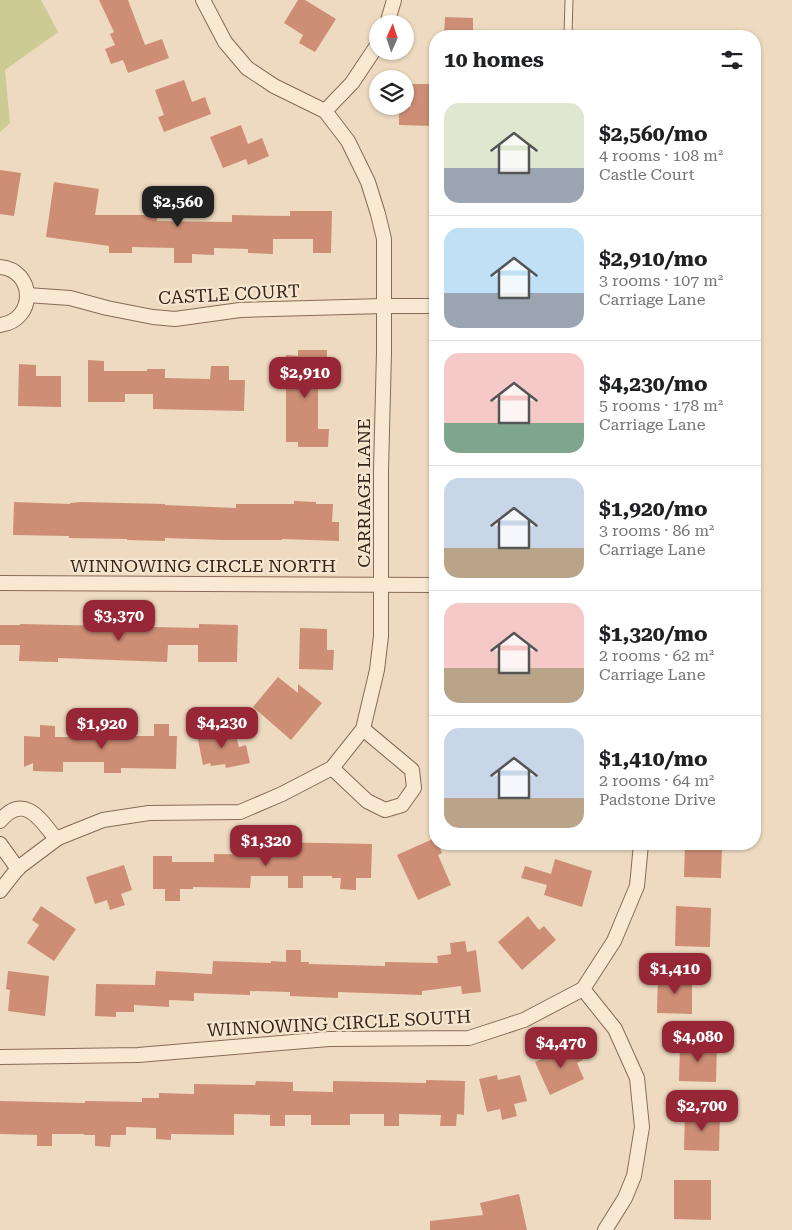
<!DOCTYPE html>
<html lang="en">
<head>
<meta charset="utf-8">
<style>
  :root { --surface:#fff; --page:#f6f6f6; --text:#202124; --muted:#757577; --line:#e0e0e0; --accent:#972736 }
  body { margin:0; font-family:"Roboto Serif",serif; background:var(--page); color:var(--text); height:100vh; display:flex; flex-direction:column; font-size:19px; white-space:nowrap }
  * { box-sizing:border-box; margin:0 }
  p { font-size:16px; color:var(--muted) }
  .icon { flex:none; width:28px; height:28px; fill:none; stroke:currentColor; stroke-width:2; stroke-linecap:round; stroke-linejoin:round }
  .map { position:relative; flex:1; overflow:hidden }
  .drawer { position:absolute; left:429px; top:30px; width:332px; height:820px; display:flex; flex-direction:column; background:var(--surface); border-radius:20px; box-shadow:0 1px 4px #0004 }
  .drawer>* { flex:none }
  .needle { width:32px; rotate:3deg }
  .tools { position:absolute; left:369px; top:15px; display:grid; gap:10px }
  .tools a { display:grid; place-items:center; width:45px; height:45px; border-radius:50%; background:var(--surface); box-shadow:0 1px 4px #0004; font-size:25px }
  .price { position:absolute; translate:-50% -42px; padding:0 11px; border-radius:10px; background:var(--accent); color:#fff; font-size:16px; line-height:32px; filter:drop-shadow(0 1px 2px #0008) }
  .price::after { content:''; position:absolute; left:50%; top:30px; width:15px; height:11px; margin-left:-8px; background:inherit; clip-path:polygon(0 0,100% 0,50% 100%) }
  .price.current { background:#222; color:#fff }
  ul { padding:0; list-style:none }
  li { display:flex; align-items:center; gap:15px; height:125px; padding:0 15px }
  li+li { border-top:1px solid var(--line) }
  li span { display:grid; place-items:center; flex:none; width:140px; height:100px; border-radius:15px; color:#555 }
  li>.icon { margin-inline-start:auto }
  span .icon { width:60px; height:60px; fill:#fffc; stroke-width:1 }
  li b { font-size:21px }
  h2 { display:flex; justify-content:space-between; align-items:center; height:60px; padding:0 15px; font-size:21px }
  .map>svg:first-child { display:block }
  .green { fill:#cccb94 }
  .building { fill:#cd8e75 }
  .lines { fill:none; stroke-linecap:round; stroke-linejoin:round }
  .service-casing { stroke:#876b58; stroke-width:9 }
  .minor-casing { stroke:#876b58; stroke-width:16 }
  .service { stroke:#f9e9d3; stroke-width:7 }
  .minor { stroke:#f9e9d3; stroke-width:14 }
  .labels { text-anchor:middle; dominant-baseline:central; stroke-width:4.5; stroke-linejoin:round; paint-order:stroke }
  .street-label { font-size:18px; fill:#37261c; stroke:#f6e6cf }
</style>
</head>
<body>
<div class="map">
<svg width="792" height="1230" viewBox="0 0 792 1230">
  <rect width="100%" height="100%" fill="#eedac0"/>
  <path class="green" d="M0,0h41l17,32 -53,38 5,53 -10,9z"/>
  <g class="building">
    <path d="M99,0h29l17,45 17,-6 7,19 -41,15 -5,-13 -12,4 -6,-15 10,-4 -5,-11 4,-2z"/>
    <path d="M298,0h7l31,19 -21,33 -16,-9 4,-8 -19,-12z"/>
    <path d="M445,17l28,1v18h-29z"/>
    <path d="M184,80l8,22 13,-5 6,17 -47,18 -6,-15 6,-2 -9,-25z"/>
    <path d="M411,84h24v42l-36,-1v-18h12z"/>
    <path d="M241,125l7,19 14,-6 7,18 -21,9 -2,-6 -23,9 -13,-31z"/>
    <path d="M0,170l21,3 -7,43 -14,-2z"/>
    <path d="M54,182l45,7 -4,26h62v6l75,1v-7l58,1v-5h42l-1,42h-18v-14h-40v15l-25,-1v-4l-34,-1v7l-22,-1v9h-18v-15l-42,-1v6h-23v-7l-63,-9z"/>
    <path d="M298,350h29v19h-9v60h11l-1,18h-30v-5h-12v-87l12,1z"/>
    <path d="M88,360l16,1v10h43v-2h18v9l45,1 1,-13h18v14h16l-1,31 -91,-2v-15h-28v8h-37z"/>
    <path d="M19,364l17,1v11h25v31l-43,-1z"/>
    <path d="M294,501l22,1v2h17l-1,18h7v19l-57,-2v1h-59l-58,-2v3l-38,-1v-1l-58,-1v-2l-56,-1 1,-33 56,2v-1l11,-1 84,2v1l71,3v-4h58z"/>
    <path d="M20,624l179,4v-4l39,1 -1,37h-39v-17h-30l-1,17 -109,-4v4l-39,-1 1,-16h-20v-20h20z"/>
    <path d="M300,628l27,1v21h7l-1,20 -34,-1z"/>
    <path d="M278,677l20,16v-9l24,19 -31,37 -38,-33z"/>
    <path d="M154,724h15v12h8l-1,33 -55,-1v5h-17v-11h-41v10l-30,-1v-8l-9,4v-31l16,1v-12l15,1v11h27v-7l39,1v5h33z"/>
    <path d="M234,727l5,20 7,-2 4,18 -24,5 -1,-4 -14,2 -1,-3 -7,2 -6,-30z"/>
    <path d="M435,838v6h3l4,9 -4,2 13,30 -33,15 -21,-45z"/>
    <path d="M273,842l99,2 -1,34h-15v12l-16,-1 1,-11h-9v-2h-29v12h-15v-12h-37l-1,12 -57,-1v2h-13v12h-15v-12h-12v-33h19v6h42v-8l58,1z"/>
    <path d="M685,844h37l-1,34 -37,-1z"/>
    <path d="M555,859l37,12 -10,36 -38,-12 3,-10 -26,-7 4,-12 26,8z"/>
    <path d="M124,865l8,25 -11,4 4,11 -15,5 -3,-10 -12,4 -9,-27z"/>
    <path d="M41,906l35,23 -22,32 -27,-18 12,-18 -7,-5z"/>
    <path d="M676,906l35,2 -1,39 -35,-1z"/>
    <path d="M528,916l11,14 5,-4 12,14 -34,30 -24,-28z"/>
    <path d="M465,941l2,11 9,-2 5,42 -19,2 -1,-8 -39,5v4l-84,-3v6l-48,-2v-4l-40,-1v4l-56,-2v8l-25,-1v7l-35,-2v7h-18v5l-21,-1 1,-32 59,1 1,-14 56,3 1,-13 58,2v-2l15,1v-12h15v12h8v2l76,2v-4l53,1 -1,-7 14,-2 -1,-11z"/>
    <path d="M8,971l41,5 -4,40 -37,-5 2,-21 -4,-1z"/>
    <path d="M658,976l34,1v37l-35,-1z"/>
    <path d="M575,1043l8,17 -6,3 7,16 -34,16 -15,-33z"/>
    <path d="M680,1044h37l-1,38 -37,-1z"/>
    <path d="M497,1075l1,5 22,-5 7,26 -13,3 3,12 -15,4 -2,-11 -13,3 -8,-33z"/>
    <path d="M426,1080l39,1 -1,34 -7,-1 -1,12h-16l1,-11 -42,-1v12h-15v-12h-34v11h-39v-10h-26v11h-15v-11l-36,-1v21l-63,-1v6l-15,-1v-11l-30,-1v8h-15l-1,12 -15,-1v-11h-11v-1h-32v12h-15v-11l-37,-1v-33l85,2v-2l57,1v-4h17v-5l35,1v-10l61,1 1,-4 37,1v9l40,1v-11l93,2z"/>
    <path d="M685,1112l35,1 -1,38 -35,-1z"/>
    <path d="M674,1180h37v40l-37,-1z"/>
    <path d="M519,1194l8,36h-97v-9l53,-6 -3,-12z"/>
  </g>
  <g class="lines">
    <g class="service-casing">
      <path id="service" d="M568,36l1,-36"/>
    </g>
    <g class="minor-casing">
      <g id="minor">
        <path d="M387,24l7,-24"/>
        <path d="M325,111l27,-28 26,-39"/>
        <path d="M0,267c35,3 37,53 0,58"/>
        <path d="M27,295l43,3 37,10 46,9 22,2 65,-9 144,-4h51"/>
        <path d="M0,583l435,2"/>
        <path d="M332,768l35,33 18,9 17,-5 12,-17 -2,-18 -49,-41"/>
        <path d="M0,821c24,-29 41,-1 56,18"/>
        <path d="M0,844l18,25"/>
        <path d="M0,891l18,-23 40,-30 45,-18 46,-7 91,-1 42,-18 50,-26 31,-39 14,-59 4,-34v-166l3,-118v-113l-6,-25 -10,-32 -20,-41 -23,-30 -51,-25 -27,-18 -22,-26 -22,-42"/>
        <path d="M583,989l32,40 22,49 5,49 -8,49 -9,22 -20,32"/>
        <path d="M0,1057l138,-2 191,-16 140,-1 55,-18 59,-31 31,-48 23,-55 4,-42"/>
      </g>
    </g>
    <use href="#service" class="service"/>
    <use href="#minor" class="minor"/>
  </g>
  <g class="labels">
    <g class="street-label">
      <text transform="translate(229 294) rotate(-3)">CASTLE COURT</text>
      <text transform="translate(363 493) rotate(-90)">CARRIAGE LANE</text>
      <text x="203" y="565">WINNOWING CIRCLE NORTH</text>
      <text transform="translate(339 1023) rotate(-3)">WINNOWING CIRCLE SOUTH</text>
    </g>
  </g>
</svg>
<div class="tools">
<a><svg class="needle" viewBox="-14 -14 28 28"><path d="M0-13l5 13h-10z" fill="#e53935"/><path d="M0 13l5-13h-10z" fill="#757577"/></svg></a>
<a><svg class="icon" aria-label="layers" viewBox="0 0 24 24"><path d="M12 4l9 5-9 5-9-5zM3 14l9 5 9-5"/></svg></a>
</div>
<b class="price current" style="left:178px;top:228px">$2,560</b>
<b class="price" style="left:305px;top:399px">$2,910</b>
<b class="price" style="left:119px;top:642px">$3,370</b>
<b class="price" style="left:222px;top:749px">$4,230</b>
<b class="price" style="left:102px;top:750px">$1,920</b>
<b class="price" style="left:266px;top:867px">$1,320</b>
<b class="price" style="left:675px;top:995px">$1,410</b>
<b class="price" style="left:698px;top:1063px">$4,080</b>
<b class="price" style="left:561px;top:1069px">$4,470</b>
<b class="price" style="left:702px;top:1132px">$2,700</b>
<section class="drawer">
<h2>10 homes<svg class="icon" aria-label="filters" viewBox="0 0 24 24"><path d="M4 7h16M4 17h16"/><circle cx="9" cy="7" r="2"/><circle cx="15" cy="17" r="2"/></svg></h2>
<ul>
<li><span style="background:linear-gradient(#dfe7d0 65%,#9aa5b1 0)"><svg class="icon" aria-label="home" viewBox="0 0 24 24"><path d="M3 11l9-7 9 7M6 9v11h12V9"/></svg></span><div><b>$2,560/mo</b><p>4 rooms · 108 m²</p><p>Castle Court</p></div></li>
<li><span style="background:linear-gradient(#bfe0f5 65%,#9aa5b1 0)"><svg class="icon" aria-label="home" viewBox="0 0 24 24"><path d="M3 11l9-7 9 7M6 9v11h12V9"/></svg></span><div><b>$2,910/mo</b><p>3 rooms · 107 m²</p><p>Carriage Lane</p></div></li>
<li><span style="background:linear-gradient(#f6c9c9 70%,#7fa58c 0)"><svg class="icon" aria-label="home" viewBox="0 0 24 24"><path d="M3 11l9-7 9 7M6 9v11h12V9"/></svg></span><div><b>$4,230/mo</b><p>5 rooms · 178 m²</p><p>Carriage Lane</p></div></li>
<li><span style="background:linear-gradient(#c9d6e8 70%,#b9a48a 0)"><svg class="icon" aria-label="home" viewBox="0 0 24 24"><path d="M3 11l9-7 9 7M6 9v11h12V9"/></svg></span><div><b>$1,920/mo</b><p>3 rooms · 86 m²</p><p>Carriage Lane</p></div></li>
<li><span style="background:linear-gradient(#f6c9c9 65%,#b9a48a 0)"><svg class="icon" aria-label="home" viewBox="0 0 24 24"><path d="M3 11l9-7 9 7M6 9v11h12V9"/></svg></span><div><b>$1,320/mo</b><p>2 rooms · 62 m²</p><p>Carriage Lane</p></div></li>
<li><span style="background:linear-gradient(#c9d6e8 70%,#b9a48a 0)"><svg class="icon" aria-label="home" viewBox="0 0 24 24"><path d="M3 11l9-7 9 7M6 9v11h12V9"/></svg></span><div><b>$1,410/mo</b><p>2 rooms · 64 m²</p><p>Padstone Drive</p></div></li>
</ul>
</section>
</div>
</body>
</html>
